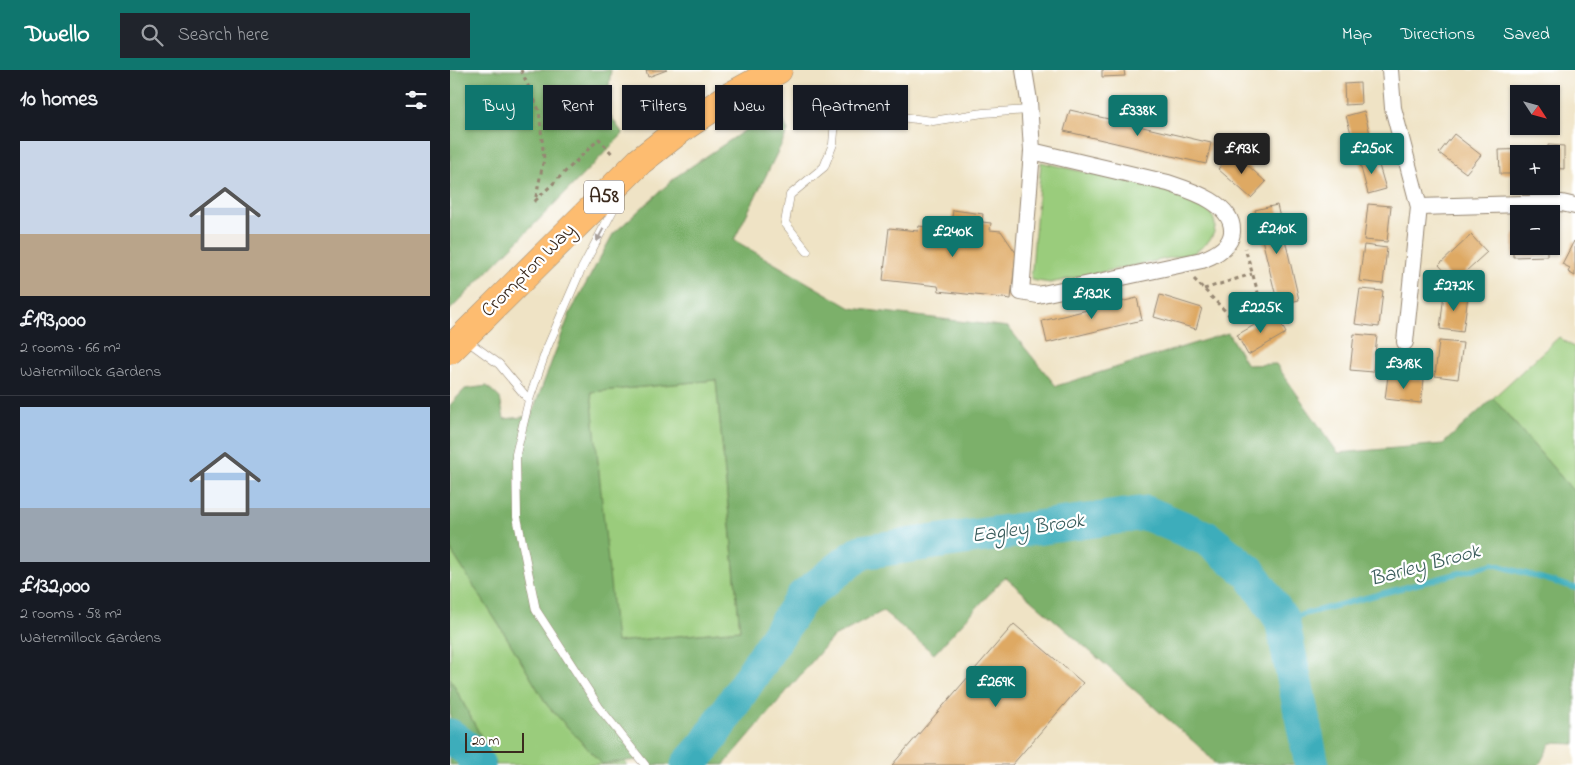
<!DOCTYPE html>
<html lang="en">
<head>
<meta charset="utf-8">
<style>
  :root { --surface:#171b24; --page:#20242c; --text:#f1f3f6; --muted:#9ea1a6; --line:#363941; --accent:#0f766e }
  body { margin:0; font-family:"Indie Flower",sans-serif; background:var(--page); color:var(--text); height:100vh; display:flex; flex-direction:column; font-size:19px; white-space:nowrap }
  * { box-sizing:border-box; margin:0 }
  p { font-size:16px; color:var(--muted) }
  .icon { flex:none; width:28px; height:28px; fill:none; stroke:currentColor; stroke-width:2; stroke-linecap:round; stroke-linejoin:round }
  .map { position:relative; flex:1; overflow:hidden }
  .details { display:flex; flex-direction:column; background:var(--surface); width:450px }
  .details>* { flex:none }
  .guide { position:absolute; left:15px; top:15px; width:475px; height:45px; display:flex; gap:10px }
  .needle { width:32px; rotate:126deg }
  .buttons { position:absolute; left:1060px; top:15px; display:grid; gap:10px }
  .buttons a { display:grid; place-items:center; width:50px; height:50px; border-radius:0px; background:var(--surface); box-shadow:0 1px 4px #0004; font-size:25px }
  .scale { position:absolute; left:15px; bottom:12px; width:59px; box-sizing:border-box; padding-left:5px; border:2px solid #3b2a1e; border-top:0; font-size:14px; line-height:18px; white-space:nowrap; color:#3b2a1e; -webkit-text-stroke:4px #fff; paint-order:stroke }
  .price { position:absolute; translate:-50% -42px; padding:0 11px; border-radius:5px; background:var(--accent); color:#fff; font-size:16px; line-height:32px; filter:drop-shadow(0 1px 2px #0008) }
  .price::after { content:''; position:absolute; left:50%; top:30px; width:15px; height:11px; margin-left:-8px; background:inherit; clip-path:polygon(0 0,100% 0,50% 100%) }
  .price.selected { background:#222; color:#fff }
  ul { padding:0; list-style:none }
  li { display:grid; align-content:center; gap:10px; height:265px; padding:0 20px }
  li+li { border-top:1px solid var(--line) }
  li span { display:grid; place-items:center; height:155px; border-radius:0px; color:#555 }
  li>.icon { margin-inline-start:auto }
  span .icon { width:90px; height:90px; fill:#fffc; stroke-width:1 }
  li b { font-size:21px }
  h2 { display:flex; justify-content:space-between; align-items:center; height:60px; padding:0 20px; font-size:21px }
  .tag { padding:0 18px; border-radius:0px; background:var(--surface); box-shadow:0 1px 4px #0004; font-size:18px; line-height:45px }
  .tag.selected { background:var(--accent); color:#fff }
  header { display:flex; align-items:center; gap:30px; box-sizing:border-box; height:70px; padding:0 25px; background:var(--accent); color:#fff }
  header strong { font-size:24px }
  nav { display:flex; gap:28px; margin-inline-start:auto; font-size:18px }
  .search { width:350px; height:45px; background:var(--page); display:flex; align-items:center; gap:12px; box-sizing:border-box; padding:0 18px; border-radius:0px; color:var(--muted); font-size:19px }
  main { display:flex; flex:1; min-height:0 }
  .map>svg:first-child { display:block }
  .green { fill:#9acc7b; stroke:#6a7b4c }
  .forest { fill:#7bb06b; stroke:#5b6d44; fill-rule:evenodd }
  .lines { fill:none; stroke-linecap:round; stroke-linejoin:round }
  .stream { stroke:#3eadbb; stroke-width:5.5 }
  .river { stroke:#3eadbb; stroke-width:35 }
  .building { fill:#dea964 }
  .lane-casing { stroke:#958672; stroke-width:9 }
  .street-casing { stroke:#958672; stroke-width:18 }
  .highway-casing { stroke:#958672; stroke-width:29 }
  .path { stroke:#958672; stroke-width:3; stroke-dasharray:4 4; stroke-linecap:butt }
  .lane { stroke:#fff; stroke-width:8 }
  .street { stroke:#fff; stroke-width:16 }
  .highway { stroke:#fdbc70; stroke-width:28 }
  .oneway { fill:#a79f9a }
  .labels { text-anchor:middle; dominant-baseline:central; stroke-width:4.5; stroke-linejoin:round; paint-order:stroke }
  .shield { fill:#fff; stroke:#766a62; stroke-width:1 }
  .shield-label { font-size:19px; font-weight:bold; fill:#3b2a1e }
  .street-label { font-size:20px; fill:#3b2a1e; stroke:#fff }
  .water-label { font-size:21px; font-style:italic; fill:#3c5e5d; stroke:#fff }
</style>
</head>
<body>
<header>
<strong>Dwello</strong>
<div class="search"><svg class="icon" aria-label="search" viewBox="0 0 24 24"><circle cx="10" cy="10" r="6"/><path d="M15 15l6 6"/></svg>Search here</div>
<nav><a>Map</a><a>Directions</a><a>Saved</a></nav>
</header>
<main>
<section class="details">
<h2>10 homes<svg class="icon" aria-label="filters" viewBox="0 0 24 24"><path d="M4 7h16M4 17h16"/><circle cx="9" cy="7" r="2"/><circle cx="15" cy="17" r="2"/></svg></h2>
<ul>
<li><span style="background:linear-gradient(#c9d6e8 60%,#b9a48a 0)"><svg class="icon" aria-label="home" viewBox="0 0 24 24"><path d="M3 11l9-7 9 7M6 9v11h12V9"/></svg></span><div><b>£193,000</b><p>2 rooms · 66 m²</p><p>Watermillock Gardens</p></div></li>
<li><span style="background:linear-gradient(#a9c7e8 65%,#9aa5b1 0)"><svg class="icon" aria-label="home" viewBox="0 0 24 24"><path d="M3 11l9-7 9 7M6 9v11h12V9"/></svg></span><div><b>£132,000</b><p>2 rooms · 58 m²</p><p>Watermillock Gardens</p></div></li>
</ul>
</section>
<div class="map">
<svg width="1125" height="695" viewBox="0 0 1125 695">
  <rect width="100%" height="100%" fill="#fff"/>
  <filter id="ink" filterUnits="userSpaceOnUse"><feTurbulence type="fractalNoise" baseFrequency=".02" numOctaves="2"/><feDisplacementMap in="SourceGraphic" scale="10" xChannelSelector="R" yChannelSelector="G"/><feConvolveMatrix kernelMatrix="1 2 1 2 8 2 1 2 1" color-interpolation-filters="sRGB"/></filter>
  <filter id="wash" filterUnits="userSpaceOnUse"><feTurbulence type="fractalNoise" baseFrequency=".0096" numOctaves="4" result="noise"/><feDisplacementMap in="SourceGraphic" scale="20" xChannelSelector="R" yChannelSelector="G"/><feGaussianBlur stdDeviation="1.12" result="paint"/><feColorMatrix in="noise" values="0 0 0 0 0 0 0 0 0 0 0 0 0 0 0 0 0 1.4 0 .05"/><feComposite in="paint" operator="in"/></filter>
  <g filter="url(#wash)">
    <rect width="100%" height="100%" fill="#efe3c5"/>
    <g class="green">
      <path d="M591,92c25,6 50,12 75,17 22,6 101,17 99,48 -1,12 -11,19 -21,26l-144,30 -19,-3z"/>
      <path d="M1109,267l16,11v145l-82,-95z"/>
      <path d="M266,310l24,250 -125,12 -24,-250z"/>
      <path d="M0,479l56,87 41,69 55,59 22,-3 4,4h-132l-46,-87z"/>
    </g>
    <g class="forest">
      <path d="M0,0h161l-5,39 17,25 -173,176z"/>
      <path d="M328,38l10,23 -54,109 117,68 157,19 48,59 172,-53 19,32 29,-1 62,89 105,-9 50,-46 82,95v251l-24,-1 -12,22h-323l-14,-16 -197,-172 -71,77 -51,-43 -51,27 -108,127h-73l-6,-6 -43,5 -55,-59 -41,-69 -56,-87v-144l15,-16 22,-3 13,12 4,21 27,-3 39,-103 43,-79 64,-58zM266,310l24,250 -124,12 -25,-250z"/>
      <path d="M0,608l46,87h-46z"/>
    </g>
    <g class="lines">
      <path class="stream" d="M832,550l211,-56 82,24"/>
      <g class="river">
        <path d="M0,666l20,15 8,14"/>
        <path d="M238,695l17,-19 98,-149 58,-45 285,-39 62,26 42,34 32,47 30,145"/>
      </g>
    </g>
    <g id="blocks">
      <g class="building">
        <path d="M196,0h21l-19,7z"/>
        <path d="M652,0h22l1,6 -23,1z"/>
        <path d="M910,13l1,21 -16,1 -1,-21z"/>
        <path d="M620,40l141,33 -5,21 -142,-33z"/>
        <path d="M914,41l9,34 -17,5 -10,-34z"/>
        <path d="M1004,64l27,21 -15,18 -27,-20z"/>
        <path d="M1098,75l16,1v23l-13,-1v-14h-3z"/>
        <path d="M1083,79l1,5h-15v20h-19l-1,-24z"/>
        <path d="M783,82l33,30 -15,16 -33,-29z"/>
        <path d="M926,85l10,34 -18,5 -9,-34z"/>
        <path d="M918,134l23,2 -4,36 -23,-2z"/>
        <path d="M827,135l22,95 -21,5 -23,-95z"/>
        <path d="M503,140l30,4 -1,8 9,1 -1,7 11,1 15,22 -5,46 -72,-8 -1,-5 -55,-6 6,-52 29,3 1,-5 15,2v4l16,2z"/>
        <path d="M1063,163h6v13h28v10l-34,1z"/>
        <path d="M1021,165l16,17 -33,30 -15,-17z"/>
        <path d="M1124,171l1,1v34l-7,-4 2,-4 -8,-4z"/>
        <path d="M914,175l23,3 -4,36 -24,-3z"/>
        <path d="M910,219l23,2 -4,36 -24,-3z"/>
        <path d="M994,223l24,3 -5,36 -23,-3z"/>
        <path d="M710,225l42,13 -6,21 -42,-12z"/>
        <path d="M687,228l5,22 -95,23 -5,-22z"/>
        <path d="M825,243l11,20 -38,22 -11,-20z"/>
        <path d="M904,264l23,2 -4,36 -23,-2z"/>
        <path d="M989,271l24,2 -5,36 -23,-3z"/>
        <path d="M938,306l36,4 -3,23 -36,-4z"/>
        <path d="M564,554l69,59 -71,82h-120z"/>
      </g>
    </g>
  </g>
  <g filter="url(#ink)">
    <use href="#blocks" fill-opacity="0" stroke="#958672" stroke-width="1"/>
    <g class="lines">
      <g class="lane-casing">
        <g id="lane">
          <path d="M171,125l-42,79 -32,74 -18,52 -13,54 1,63 19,93 63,97 46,58"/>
          <path d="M357,181l-22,-28 5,-28 34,-28 9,-23 2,-24 41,-12 16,8 41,5 50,-8 46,-3"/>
          <path d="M16,270l33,24 30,36"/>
        </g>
      </g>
      <g class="street-casing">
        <g id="street">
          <path d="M574,0l5,31 3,50 -11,141 17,3 164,-35c13,-5 29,-13 30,-28 2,-29 -43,-42 -64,-49l-136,-32"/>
          <path d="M940,0l3,38 26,99 -14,135"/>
          <path d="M969,137l143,-4 13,3"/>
        </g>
      </g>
      <g class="highway-casing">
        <path id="highway" d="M0,280l190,-189 41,-32 46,-31 51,-28"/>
      </g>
      <g class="path">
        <path d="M71,0l18,40 5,49 -9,42 64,-62 15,17"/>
        <path d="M744,209l38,39 29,-15 -16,-55"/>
        <path d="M754,219l48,-15"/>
      </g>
      <use href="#lane" class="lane"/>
      <use href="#street" class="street"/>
      <use href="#highway" class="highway"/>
    </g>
    <defs><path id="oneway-solid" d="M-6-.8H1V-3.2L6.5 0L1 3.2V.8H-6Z" transform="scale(1.25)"/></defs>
    <use class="oneway" href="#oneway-solid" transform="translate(150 165) rotate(118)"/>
  </g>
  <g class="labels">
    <rect class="shield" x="134" y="110.5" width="40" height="33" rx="4"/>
    <g class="shield-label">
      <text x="154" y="127">A58</text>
    </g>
    <g class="street-label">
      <text transform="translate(79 201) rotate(-45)">Crompton Way</text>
    </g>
    <g class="water-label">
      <text transform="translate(578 459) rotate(-8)">Eagley Brook</text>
      <text transform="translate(975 496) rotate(-15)">Barley Brook</text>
    </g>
  </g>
</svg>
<div class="buttons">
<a><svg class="needle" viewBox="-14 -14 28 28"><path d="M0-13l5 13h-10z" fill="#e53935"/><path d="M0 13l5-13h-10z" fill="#9ea1a6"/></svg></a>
<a>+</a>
<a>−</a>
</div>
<div class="scale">20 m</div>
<b class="price" style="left:688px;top:67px">£338K</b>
<b class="price selected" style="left:792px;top:105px">£193K</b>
<b class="price" style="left:922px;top:105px">£250K</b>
<b class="price" style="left:827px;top:185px">£210K</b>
<b class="price" style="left:503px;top:188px">£240K</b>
<b class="price" style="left:1004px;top:242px">£272K</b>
<b class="price" style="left:642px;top:250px">£132K</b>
<b class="price" style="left:811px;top:264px">£225K</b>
<b class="price" style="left:954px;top:320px">£318K</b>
<b class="price" style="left:546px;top:638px">£269K</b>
<div class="guide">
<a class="tag selected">Buy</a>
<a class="tag">Rent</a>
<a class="tag">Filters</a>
<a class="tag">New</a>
<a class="tag">Apartment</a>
</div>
</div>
</main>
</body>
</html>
